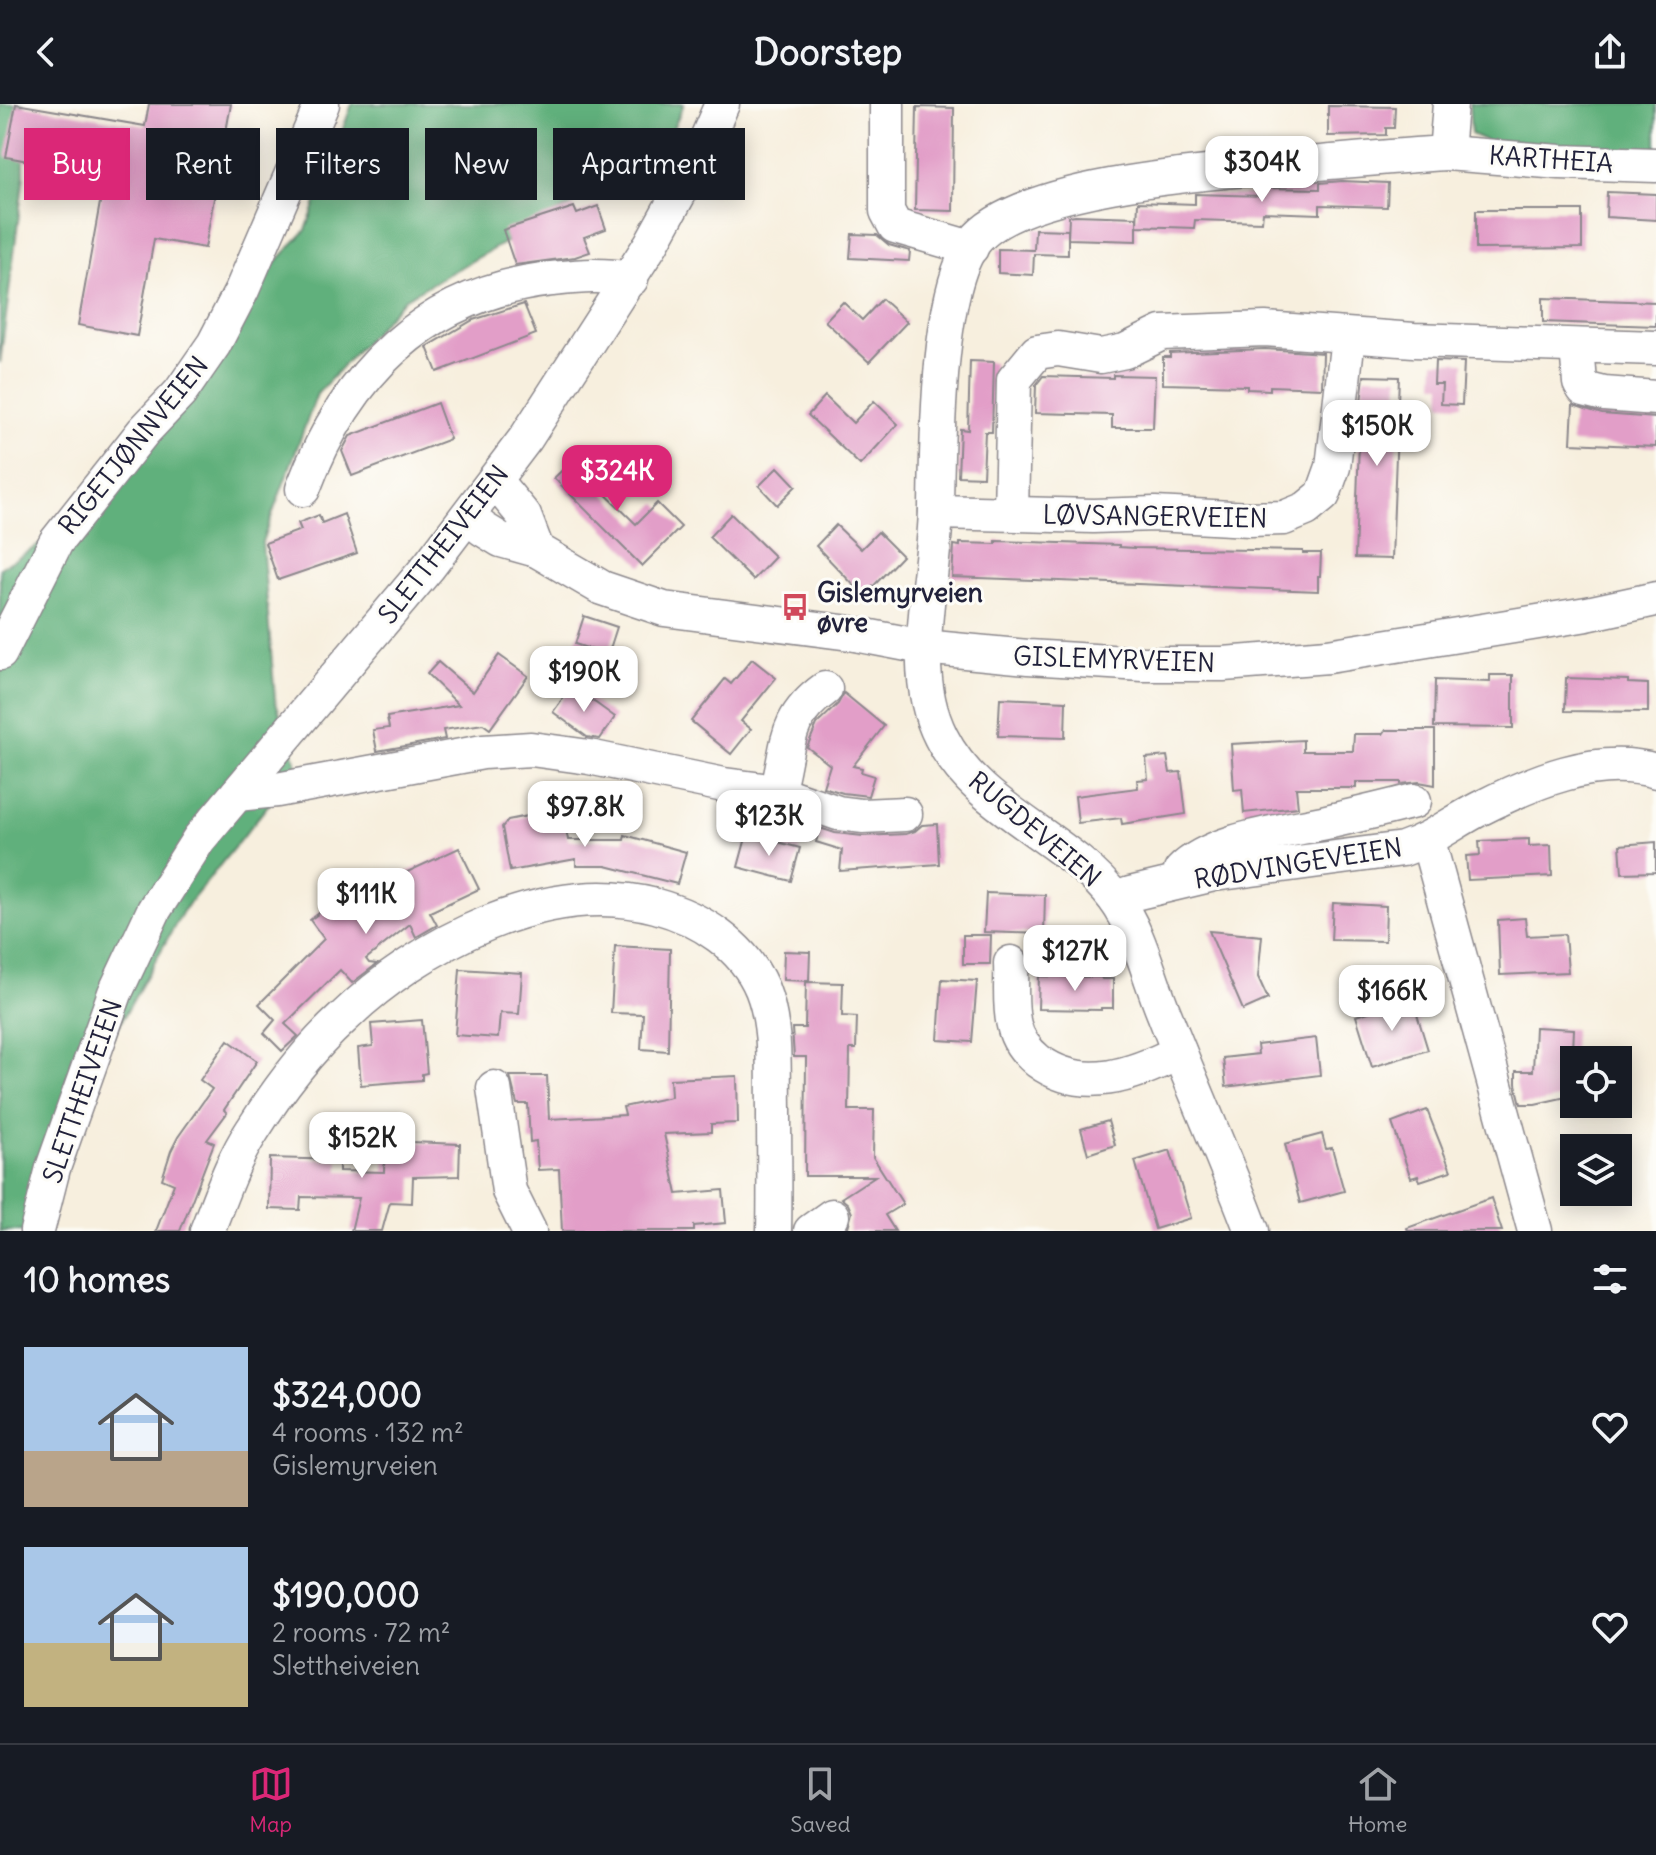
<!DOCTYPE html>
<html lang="en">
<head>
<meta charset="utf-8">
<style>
  :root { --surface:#171b24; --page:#20242c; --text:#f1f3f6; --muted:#9ea1a6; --line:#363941; --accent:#db2777 }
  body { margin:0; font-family:Delius,sans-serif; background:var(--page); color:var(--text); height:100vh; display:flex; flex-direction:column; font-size:30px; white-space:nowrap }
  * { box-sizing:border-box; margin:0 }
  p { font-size:26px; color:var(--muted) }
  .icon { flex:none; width:44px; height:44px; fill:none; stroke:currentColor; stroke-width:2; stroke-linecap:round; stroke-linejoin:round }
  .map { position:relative; height:1127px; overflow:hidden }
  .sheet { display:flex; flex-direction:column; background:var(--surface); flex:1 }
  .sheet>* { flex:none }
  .top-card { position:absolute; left:24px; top:24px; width:800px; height:72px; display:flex; gap:16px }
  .tools { position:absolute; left:1560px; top:942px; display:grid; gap:16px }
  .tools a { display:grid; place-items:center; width:72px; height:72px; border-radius:0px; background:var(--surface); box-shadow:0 4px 20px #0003; font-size:40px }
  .price { position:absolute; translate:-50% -68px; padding:0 18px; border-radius:16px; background:#fff; color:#222; font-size:26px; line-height:52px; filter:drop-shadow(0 2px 4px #0008) }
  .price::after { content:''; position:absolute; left:50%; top:48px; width:24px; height:18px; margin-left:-12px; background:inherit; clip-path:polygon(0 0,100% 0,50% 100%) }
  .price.active { background:var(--accent); color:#fff }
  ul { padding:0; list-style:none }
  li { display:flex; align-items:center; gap:24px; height:200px; padding:0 24px }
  li span { display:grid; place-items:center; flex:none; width:224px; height:160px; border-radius:0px; color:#555 }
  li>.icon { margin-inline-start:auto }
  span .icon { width:96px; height:96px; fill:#fffc; stroke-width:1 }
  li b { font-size:34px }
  h2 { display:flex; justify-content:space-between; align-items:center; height:96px; padding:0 24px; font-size:34px }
  .chip { padding:0 28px; border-radius:0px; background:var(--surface); box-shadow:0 4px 20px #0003; font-size:28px; line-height:72px }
  .chip.active { background:var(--accent); color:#fff }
  header { display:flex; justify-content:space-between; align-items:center; height:104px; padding:0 24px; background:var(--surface); font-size:36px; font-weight:700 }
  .dock { display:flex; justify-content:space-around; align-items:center; height:112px; border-top:2px solid var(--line); background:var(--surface); font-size:22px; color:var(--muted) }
  .dock a { display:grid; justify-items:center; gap:4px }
  .dock .active { color:var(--accent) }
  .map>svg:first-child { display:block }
  .forest { fill:#61b07b; stroke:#42695b; stroke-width:2 }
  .building { fill:#e29ec8 }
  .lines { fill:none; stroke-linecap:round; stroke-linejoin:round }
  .minor-casing { stroke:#8c888c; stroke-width:37 }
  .minor { stroke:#fff; stroke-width:34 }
  .labels { text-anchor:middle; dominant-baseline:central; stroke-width:6; stroke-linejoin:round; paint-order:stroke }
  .street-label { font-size:26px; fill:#22223b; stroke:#fdfcf7 }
  .poi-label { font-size:26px; font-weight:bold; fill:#22223b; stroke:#fdfcf7; text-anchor:start }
</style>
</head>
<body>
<header><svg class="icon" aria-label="back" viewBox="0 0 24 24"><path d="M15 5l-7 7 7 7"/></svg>Doorstep<svg class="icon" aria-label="share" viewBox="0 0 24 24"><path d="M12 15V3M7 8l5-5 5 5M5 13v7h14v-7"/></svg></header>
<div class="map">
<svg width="1656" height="1127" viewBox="0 0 1656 1127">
  <rect width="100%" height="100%" fill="#fdfcf7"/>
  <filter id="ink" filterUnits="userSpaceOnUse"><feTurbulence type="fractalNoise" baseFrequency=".0125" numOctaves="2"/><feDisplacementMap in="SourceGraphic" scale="16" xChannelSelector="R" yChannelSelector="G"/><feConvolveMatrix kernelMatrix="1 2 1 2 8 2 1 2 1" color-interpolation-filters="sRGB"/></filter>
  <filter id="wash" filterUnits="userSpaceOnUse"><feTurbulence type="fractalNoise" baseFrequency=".006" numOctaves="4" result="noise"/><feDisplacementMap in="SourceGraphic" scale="32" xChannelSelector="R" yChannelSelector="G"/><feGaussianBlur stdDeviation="1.8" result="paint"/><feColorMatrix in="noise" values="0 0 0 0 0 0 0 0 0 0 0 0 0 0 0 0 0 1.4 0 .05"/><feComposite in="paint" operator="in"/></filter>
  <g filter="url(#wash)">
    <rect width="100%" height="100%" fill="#f7efde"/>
    <g class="forest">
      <path d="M0,0h23l1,71 -24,188z"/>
      <path d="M352,0h332l-23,51 -257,144 -87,95 -55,148 13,157 23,69 -115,143 -76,136 -62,184h-45v-663l65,-38 194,-250 47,-50z"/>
      <path d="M1469,0h187v61l-129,-6 -56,-25z"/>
    </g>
    <g id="blocks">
      <g class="building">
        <path d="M16,0l129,22 4,-22h82l-26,144 -51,-9 -17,97 -59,-11 27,-150 -99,-18z"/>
        <path d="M1328,2l67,1 -1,21h-8v7l-58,1z"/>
        <path d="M917,3l37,1 -1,103 -38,-1z"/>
        <path d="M1342,77l46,2 -1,24 -67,-2v9l-57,-2 -1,10 -67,-2 -1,8 -57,-2 1,-24 57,2v-10l68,2 1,-8 56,1v-6z"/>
        <path d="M1607,88l49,2v26l-50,-3z"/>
        <path d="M598,102l8,23 -22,8 6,15 -15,5 -60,8 -12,-35 71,-23 3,7z"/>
        <path d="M1476,106h106v38l-106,1z"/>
        <path d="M1075,111l62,2v24l-69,-2 1,-23z"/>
        <path d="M1035,125l33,1v25l-34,-1 -1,21 -35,-2v-24l36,1z"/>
        <path d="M852,130l25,1 12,10 21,6 -1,10 -59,-3z"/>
        <path d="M1543,194l113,4v24l-113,-4z"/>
        <path d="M882,195l25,23 -38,40 -44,-41 18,-19 19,18z"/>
        <path d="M524,200l12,30 -99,38 -10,-25 46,-27z"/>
        <path d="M1265,245l58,4 -1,35 -52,-2v4l-23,-1v-3l-84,-2v-27h7v-4z"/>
        <path d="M970,257l24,1 -2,70h-7l-2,45 -25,-1 2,-47 8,1z"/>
        <path d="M1435,257l29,1 -2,43 -21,-1 1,-20h-8z"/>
        <path d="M1113,271l42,1 -2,52h-41v-13l-77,-2 1,-28 7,-9 70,2z"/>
        <path d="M1364,272l35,1 -7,182 -37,-1 4,-116h-2l1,-13z"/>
        <path d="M825,292l28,27 21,-22 24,23 -38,41 -52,-50z"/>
        <path d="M437,299l13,36 -98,37 -10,-25 8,-15z"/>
        <path d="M1573,301l29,9 54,4v29l-85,-4z"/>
        <path d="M580,349l20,22 -7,7 43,42 21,-21 24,24 -39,39 -88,-88z"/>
        <path d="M778,363l18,19 -19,19 -18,-19z"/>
        <path d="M344,410l13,39 -79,27 -13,-37 36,-13 -3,-7 21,-8 3,8z"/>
        <path d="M731,410l44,43 -22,23 -44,-43z"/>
        <path d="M836,421l25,24 17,-17 24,24 -38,40 -48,-50z"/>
        <path d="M996,437l123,4v2l15,1 169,3v2h18l-1,23h-2v15l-366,-14 2,-32 6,1v-3l36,1z"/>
        <path d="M584,512l33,11 -9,28 -33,-11z"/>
        <path d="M499,551l29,21 -38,53 -7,-5 -40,6 2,9 -68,12 -4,-21 16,-2 -2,-11 72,-12 -32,-31 11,-12 35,30z"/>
        <path d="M752,555l24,19 -35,43 10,8 -20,25 -40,-33 34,-42 6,5z"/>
        <path d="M1490,571h23v53l-79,-1 1,-47 55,2z"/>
        <path d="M1566,574l62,2v3l20,1v28l-83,-1z"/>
        <path d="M572,582l43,31 -15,22 -13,-2 -34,-25z"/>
        <path d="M844,589l40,33 -31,40 9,2 -1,4 13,4 -6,20 -25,-3 -20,-6 7,-22 -23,-18 10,-23 21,-20z"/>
        <path d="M1000,594l66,3 -1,37 -67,-2z"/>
        <path d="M1386,626h49v55l-16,-3 -18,2v-2h-45v6h-60l2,19 -54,6 -2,-24 -8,1 -3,-46 72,-4v11h50l1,-17h29z"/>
        <path d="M1167,652l3,17 11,-1 5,42 -64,10 -1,-6 -43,5 -3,-27 63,-8 -1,-8 11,-1 -2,-21z"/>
        <path d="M562,705l6,31h56l1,-5 61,17 -9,32 -71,-18h-30v-7l-66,12 -8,-44 6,-7z"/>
        <path d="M937,720l2,40 -99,7 2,-21 -26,-8 4,-14 15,5 28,3 43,-2 9,-3 7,-6z"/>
        <path d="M747,730l53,14 -9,33 -53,-14z"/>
        <path d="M1529,735v7l22,-1 1,31 -84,4 -2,-24 14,-1 -1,-14z"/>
        <path d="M1656,738v30l-34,1 -2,-28z"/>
        <path d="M459,744l20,41 -49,23 7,13 -21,12 -6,-13 -44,35 3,4 8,1 -25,19 -12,-13 -55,54 13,12 -16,15 -18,-18 11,-13 -16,-16 65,-65 -14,-19 25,-19 13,15 14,-11 3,3 46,-22 -6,-13z"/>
        <path d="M986,789l59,2 -1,39 -60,-2z"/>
        <path d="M1333,799l53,3 -1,35 -54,-1z"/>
        <path d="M1525,814l2,18 38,-2 3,38 -68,3 -2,-55z"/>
        <path d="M1209,827l53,5 -4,41 10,22 -25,11z"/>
        <path d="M963,831h28l-1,29h-27z"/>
        <path d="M615,842l55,3 -2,102 -27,-2 2,-35 -32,-1z"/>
        <path d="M784,847l26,1 -1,29 -26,-1z"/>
        <path d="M460,865l62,4 -3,41 -19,-1 -2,25 -43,-3z"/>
        <path d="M1039,872l62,1 1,2h11v29h-12v2l-63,-1z"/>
        <path d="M942,875l35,2 -5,61 -34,-2z"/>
        <path d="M806,878l37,1 -1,33 15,1 -1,32h-6l-1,61h25l-1,47 30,47 -18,11 10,16h-45l-2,-4 4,-14 -4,-9 -7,-6 34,-22h-70l1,-119h-12l-2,-29h13z"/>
        <path d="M1412,894l16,52 -56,17 -16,-51z"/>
        <path d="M422,916l5,53 -5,1v6l-61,5 -3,-37 15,-2 -2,-22z"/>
        <path d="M1535,923l39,2 -3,67 -36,8h-14l-5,-20v-13h17z"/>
        <path d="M1316,934l4,37 -94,12 -3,-29 35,-4 -1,-9z"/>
        <path d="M228,936l29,21 -33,49 3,3 -20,27 7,3 -34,88h-24l18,-47 -12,-5 9,-28 7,-14 34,-48 -12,-9z"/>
        <path d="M510,972h37l2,43 76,-4 -2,-8 48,-10 -1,-18 67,-3 1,47 -27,1v8l-47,2 13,60 46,-4 3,33 -32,3v5h-132l-3,-62 -21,1 -2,-29 -6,1 -2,-38h-11z"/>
        <path d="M1427,1006l24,61 -31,10 -2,-5 -7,2 -19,-55z"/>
        <path d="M1108,1017l7,24 -27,9 -7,-25z"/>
        <path d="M1322,1030l4,15 6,-1 12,43 -44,12 -15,-59z"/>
        <path d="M385,1037l75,3 -1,32 -46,1 -1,26 -22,-1 -8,29h-31l8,-33 -58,-1 -1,13 -31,-1 1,-51 69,2v11l45,1z"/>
        <path d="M1170,1046l21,68 -36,11 -20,-68z"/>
        <path d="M1491,1094l11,33h-94l-1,-3z"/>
      </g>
    </g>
  </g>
  <g filter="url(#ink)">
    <use href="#blocks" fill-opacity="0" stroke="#8c888c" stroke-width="2"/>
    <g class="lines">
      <g class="minor-casing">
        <g id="minor">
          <path d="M887,0v107l8,15 76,22"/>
          <path d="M1446,49l114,9 96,3"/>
          <path d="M1577,242l3,37 4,6 20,5 52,4"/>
          <path d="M495,377l29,35 13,34"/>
          <path d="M303,385c43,-115 122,-196 248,-210 31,-3 49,-5 80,0"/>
          <path d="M936,408l157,4 62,-2 95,5 34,-1 22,-9 17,-14 10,-28 15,-130"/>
          <path d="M1011,408l3,-132 23,-28 21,-3 43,7 24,-5 37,-18 103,-4 149,11 242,8"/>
          <path d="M469,413l14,12 18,11 36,10 65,38 62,21 186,24 73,14 105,10 115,7h80l105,-8 259,-42 69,-15"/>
          <path d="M0,549l56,-111 87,-110 37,-39 34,-49 28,-54 80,-186"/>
          <path d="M777,688c13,-46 5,-72 48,-103"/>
          <path d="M237,690l40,-4 206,-38 48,-3 58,8 135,28 53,7 61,21 24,3 43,-2"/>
          <path d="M1428,737l107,390"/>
          <path d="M1181,767c30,-31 99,-39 141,-48 31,-7 61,-14 92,-22"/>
          <path d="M1116,796l14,-6 84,-20 189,-25c30,-10 49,-26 76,-40 53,-27 117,-55 177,-38"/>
          <path d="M1011,859c1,20 -2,43 3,62 3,14 13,27 24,36 45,33 96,14 141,-9"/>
          <path d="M494,984l15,103 20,40"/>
          <path d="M37,1127l16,-63 62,-175 39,-83 45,-71 230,-273 97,-128 125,-194 48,-87 23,-53"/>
          <path d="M207,1127c13,-33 25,-70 45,-100 25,-40 56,-81 91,-113 76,-74 205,-141 313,-112 44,12 88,40 106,83 15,38 11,81 12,121 0,40 1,81 0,121"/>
          <path d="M811,1127l21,-15"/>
          <path d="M1252,1127c-27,-72 -59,-143 -87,-215 -16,-38 -25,-83 -50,-117 -48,-63 -138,-89 -174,-162 -35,-68 -6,-157 -5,-229 1,-62 1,-219 38,-266 45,-59 249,-71 321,-77 50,-4 101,-9 151,-12l4,-49"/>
        </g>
      </g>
      <use href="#minor" class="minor"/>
    </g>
  </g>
  <defs>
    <g id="bus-bare" transform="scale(2.16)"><path d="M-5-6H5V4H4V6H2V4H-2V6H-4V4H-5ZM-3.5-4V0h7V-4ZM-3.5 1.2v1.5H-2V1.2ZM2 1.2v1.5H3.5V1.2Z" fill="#d1495b" stroke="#fdfcf7" stroke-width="2.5" paint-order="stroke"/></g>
  </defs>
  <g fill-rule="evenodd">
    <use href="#bus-bare" x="795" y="503"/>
  </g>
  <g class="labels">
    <g class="street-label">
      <text transform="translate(1551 55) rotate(4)">KARTHEIA</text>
      <text transform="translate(133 341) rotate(-51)">RIGETJØNNVEIEN</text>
      <text transform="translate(1155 412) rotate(1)">LØVSANGERVEIEN</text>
      <text transform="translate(443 440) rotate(-52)">SLETTHEIVEIEN</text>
      <text transform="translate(1114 555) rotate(2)">GISLEMYRVEIEN</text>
      <text transform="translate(1035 725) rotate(40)">RUGDEVEIEN</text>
      <text transform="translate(1298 759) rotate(-9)">RØDVINGEVEIEN</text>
      <text transform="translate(82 987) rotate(-71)">SLETTHEIVEIEN</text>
    </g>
    <g class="poi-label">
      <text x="817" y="488">Gislemyrveien<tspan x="817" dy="30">øvre</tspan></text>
    </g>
  </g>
</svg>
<div class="tools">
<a><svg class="icon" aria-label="locate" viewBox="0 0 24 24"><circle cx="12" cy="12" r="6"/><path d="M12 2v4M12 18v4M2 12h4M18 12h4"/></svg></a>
<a><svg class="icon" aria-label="layers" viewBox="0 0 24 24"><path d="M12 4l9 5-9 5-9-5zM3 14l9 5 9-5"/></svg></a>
</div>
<b class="price" style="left:1262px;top:100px">$304K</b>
<b class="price" style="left:1377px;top:364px">$150K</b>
<b class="price active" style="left:617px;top:409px">$324K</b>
<b class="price" style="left:584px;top:610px">$190K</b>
<b class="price" style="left:585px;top:745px">$97.8K</b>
<b class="price" style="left:769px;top:754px">$123K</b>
<b class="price" style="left:366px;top:832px">$111K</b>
<b class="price" style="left:1075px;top:889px">$127K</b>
<b class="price" style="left:1392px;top:929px">$166K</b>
<b class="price" style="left:362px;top:1076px">$152K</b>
<div class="top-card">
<a class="chip active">Buy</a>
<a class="chip">Rent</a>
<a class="chip">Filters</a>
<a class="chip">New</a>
<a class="chip">Apartment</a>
</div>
</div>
<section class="sheet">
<h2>10 homes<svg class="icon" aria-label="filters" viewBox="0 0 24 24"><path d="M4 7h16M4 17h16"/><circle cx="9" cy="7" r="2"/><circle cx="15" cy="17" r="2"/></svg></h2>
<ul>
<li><span style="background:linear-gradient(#a9c7e8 65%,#b9a48a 0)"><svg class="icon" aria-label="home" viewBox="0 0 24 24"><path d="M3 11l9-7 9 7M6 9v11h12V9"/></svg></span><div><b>$324,000</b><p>4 rooms · 132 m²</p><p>Gislemyrveien</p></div><svg class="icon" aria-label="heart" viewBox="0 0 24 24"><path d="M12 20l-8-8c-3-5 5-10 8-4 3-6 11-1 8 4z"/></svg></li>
<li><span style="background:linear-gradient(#a9c7e8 60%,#c2b280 0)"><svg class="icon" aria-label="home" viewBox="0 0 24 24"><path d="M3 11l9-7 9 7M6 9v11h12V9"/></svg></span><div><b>$190,000</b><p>2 rooms · 72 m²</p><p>Slettheiveien</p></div><svg class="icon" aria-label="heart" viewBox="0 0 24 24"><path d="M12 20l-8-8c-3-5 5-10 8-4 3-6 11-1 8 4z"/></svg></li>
</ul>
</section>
<nav class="dock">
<a class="active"><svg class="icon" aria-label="map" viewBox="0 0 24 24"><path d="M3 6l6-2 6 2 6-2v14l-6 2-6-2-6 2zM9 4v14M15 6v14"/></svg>Map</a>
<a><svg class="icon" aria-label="saved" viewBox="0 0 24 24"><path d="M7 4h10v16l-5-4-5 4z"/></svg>Saved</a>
<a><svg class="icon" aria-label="home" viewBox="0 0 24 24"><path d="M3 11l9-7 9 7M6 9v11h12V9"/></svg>Home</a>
</nav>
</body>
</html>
